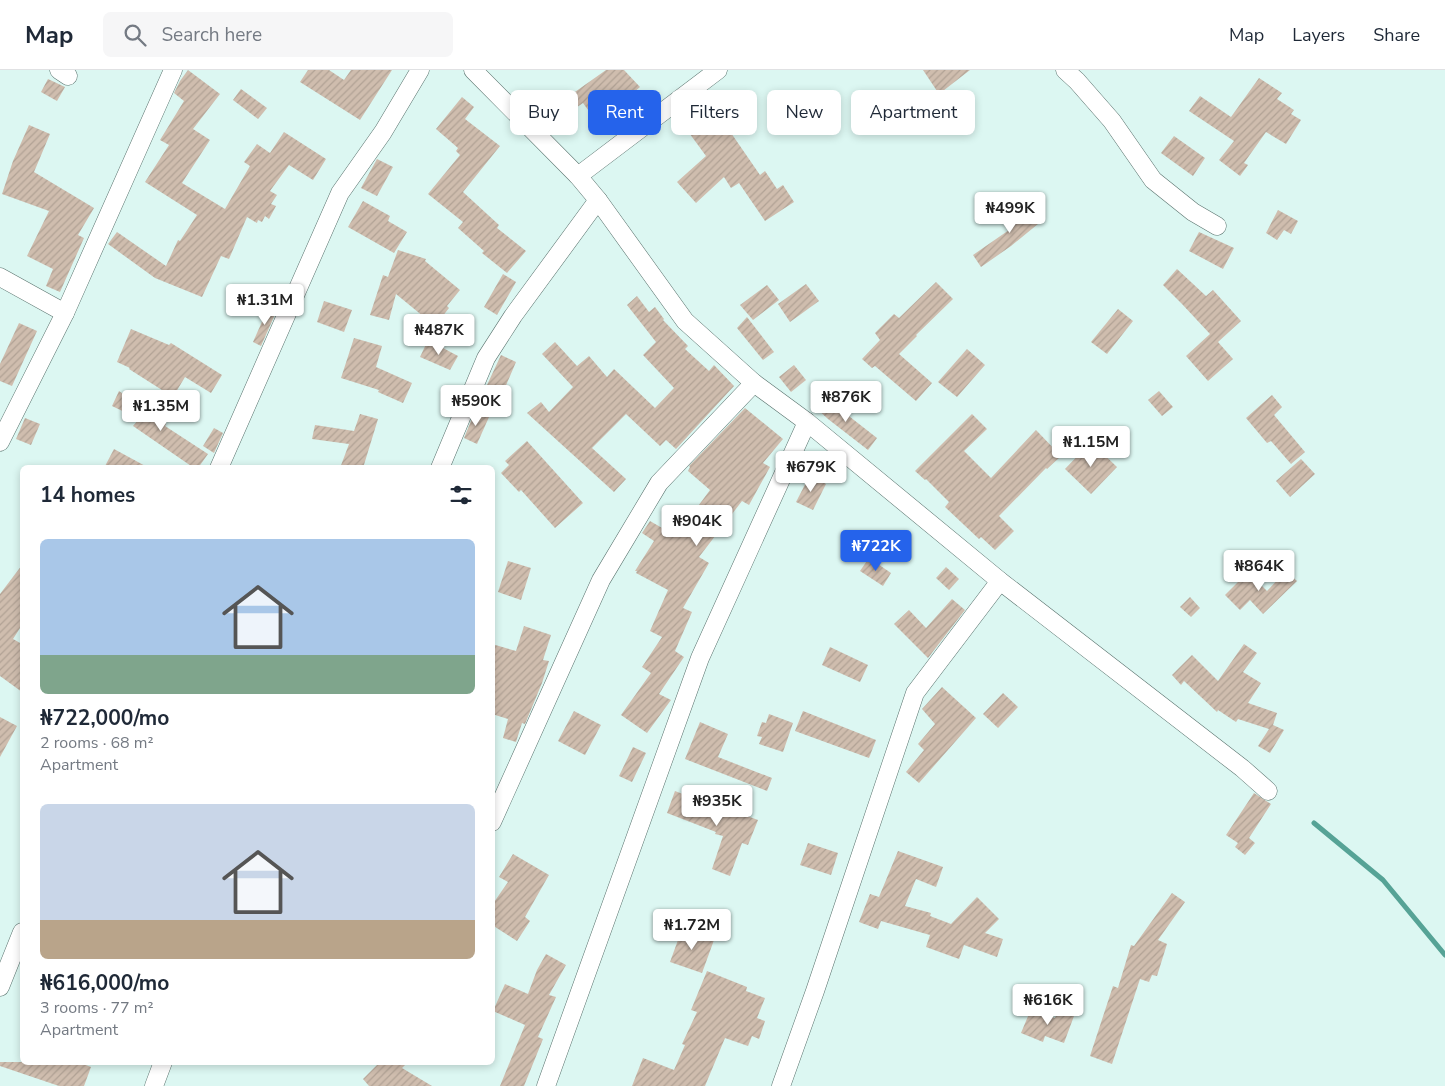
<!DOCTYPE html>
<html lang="en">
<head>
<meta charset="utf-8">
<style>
  :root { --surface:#fff; --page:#f6f6f7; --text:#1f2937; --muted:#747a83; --line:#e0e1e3; --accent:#2563eb }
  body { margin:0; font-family:"Nunito Sans",sans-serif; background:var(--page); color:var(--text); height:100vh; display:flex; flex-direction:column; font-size:19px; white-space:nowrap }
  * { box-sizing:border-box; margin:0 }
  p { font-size:16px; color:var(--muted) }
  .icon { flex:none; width:28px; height:28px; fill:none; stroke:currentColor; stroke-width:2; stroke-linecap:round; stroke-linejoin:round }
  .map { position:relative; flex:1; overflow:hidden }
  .details { position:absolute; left:20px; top:395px; width:475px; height:600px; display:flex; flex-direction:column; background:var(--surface); border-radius:8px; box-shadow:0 2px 8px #0003 }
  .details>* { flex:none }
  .top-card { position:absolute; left:510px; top:20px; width:475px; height:45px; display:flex; gap:10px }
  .price { position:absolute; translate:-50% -42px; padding:0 11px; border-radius:5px; background:#fff; color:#222; font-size:16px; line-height:32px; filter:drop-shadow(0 1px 2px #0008) }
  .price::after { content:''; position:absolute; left:50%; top:30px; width:15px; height:11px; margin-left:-8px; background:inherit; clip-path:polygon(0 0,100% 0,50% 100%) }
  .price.current { background:var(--accent); color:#fff }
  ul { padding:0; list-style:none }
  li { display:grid; align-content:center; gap:10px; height:265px; padding:0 20px }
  li span { display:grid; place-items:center; height:155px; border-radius:8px; color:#555 }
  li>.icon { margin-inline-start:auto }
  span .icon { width:90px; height:90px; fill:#fffc; stroke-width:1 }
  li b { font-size:21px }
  h2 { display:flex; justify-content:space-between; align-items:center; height:60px; padding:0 20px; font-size:21px }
  .pill { padding:0 18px; border-radius:8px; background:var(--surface); box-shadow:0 2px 8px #0003; font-size:18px; line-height:45px }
  .pill.current { background:var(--accent); color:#fff }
  header { display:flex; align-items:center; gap:30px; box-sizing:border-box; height:70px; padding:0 25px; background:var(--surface); border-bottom:1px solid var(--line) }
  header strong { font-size:24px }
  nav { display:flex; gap:28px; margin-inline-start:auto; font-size:18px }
  .search { width:350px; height:45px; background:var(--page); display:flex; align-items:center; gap:12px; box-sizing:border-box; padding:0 18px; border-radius:8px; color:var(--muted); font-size:19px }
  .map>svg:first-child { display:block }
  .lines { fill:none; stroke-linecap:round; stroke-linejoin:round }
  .stream { stroke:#56a396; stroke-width:5 }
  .building { fill:url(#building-hatch) }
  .minor-casing { stroke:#59726d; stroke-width:19 }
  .minor { stroke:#fff; stroke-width:18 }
</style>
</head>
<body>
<header>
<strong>Map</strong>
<div class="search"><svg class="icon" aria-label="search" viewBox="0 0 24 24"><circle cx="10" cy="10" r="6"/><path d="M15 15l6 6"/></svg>Search here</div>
<nav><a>Map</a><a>Layers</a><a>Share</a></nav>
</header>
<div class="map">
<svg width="1445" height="1016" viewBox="0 0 1445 1016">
  <defs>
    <pattern id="building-hatch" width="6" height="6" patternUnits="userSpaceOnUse" patternTransform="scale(1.25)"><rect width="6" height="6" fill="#cfbdae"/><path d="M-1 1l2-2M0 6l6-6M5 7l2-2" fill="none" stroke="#b1a295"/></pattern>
  </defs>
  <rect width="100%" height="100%" fill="#dcf7f2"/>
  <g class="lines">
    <path class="stream" d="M1314,753l69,57 62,75"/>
  </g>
  <g class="building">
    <path d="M188,0l32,24 -27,35 17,11 -28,43 43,26 25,-43 -6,-4 13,-18 13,9 14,-21 42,27 -13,21 -24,-15 -19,26 7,4 -6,9 5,2 -7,13 -4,-3 -3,6 -4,-2 -1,3 -10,-6 -18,42 -8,-3 -19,41 -47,-19 -47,-34 9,-12 49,34 12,-26 2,1 17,-26 -52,-33 24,-37 -9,-5 24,-39 -10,-8 6,-12z"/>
    <path d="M308,0h21l15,10 7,-10h41l-32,50 -60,-38z"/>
    <path d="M606,0h18l16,17 -14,12 -2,-3 -30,22 -11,-15 -29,20 -11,-14 20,-14 2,4z"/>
    <path d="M923,0h47l-31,24z"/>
    <path d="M1259,8l23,15 -5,6 17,11 -3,4 10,6 -15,24 -20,-12 -22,31 4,2 -8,11 -21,-16 15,-19 -45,-30 11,-15 31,21z"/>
    <path d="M48,9l17,8 -8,14 -16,-9z"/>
    <path d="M241,19l26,19 -9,11 -25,-19z"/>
    <path d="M708,21l7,9 6,-4 9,12 -2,1 10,14 -9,7 31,45 5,-4 12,18 6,-4 11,17 -29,19 -26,-38 -8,5 -7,-11 -28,26 -19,-21 29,-26 -30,-41z"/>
    <path d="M462,27l12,10 -9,12 35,27 -37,46 36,33 -2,3 29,23 -19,22 -25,-20 2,-2 -26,-23 5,-6 -35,-28 32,-39 -4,-4 2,-3 -22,-19z"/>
    <path d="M29,55l21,9 -16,38 60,36 -16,27 6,3 -24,54 -14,-6 7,-17 -26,-13 22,-45 -47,-17 11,-33z"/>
    <path d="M1174,66l31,22 -12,18 -32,-23z"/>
    <path d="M377,89l16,8 -16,29 -16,-8z"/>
    <path d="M363,131l27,15 -2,5 19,11 -13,21 -46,-26z"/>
    <path d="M1031,133l13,16 -33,27 -30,21 -8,-12 36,-25 -5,-5z"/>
    <path d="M1278,140l20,11 -7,13 -7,-4 -7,10 -11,-7z"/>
    <path d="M1199,162l35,16 -11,21 -34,-18z"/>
    <path d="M398,180l28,9 -1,2 35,29 -13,16 2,2 -14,18 -39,-32 -7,26 -19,-5 13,-40 5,2z"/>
    <path d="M1177,199l29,27 7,-6 28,31 -23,21 15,17 -25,22 -22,-25 24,-22 -28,-30 -19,-19z"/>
    <path d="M503,204l13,8 -19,33 -13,-8z"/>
    <path d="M936,212l17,17 -37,36 1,1 -18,18 33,29 -16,18 -41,-35 -3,2 -10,-9 18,-19 -5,-7 19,-19 5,4z"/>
    <path d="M806,214l13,17 -29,21 -12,-18z"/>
    <path d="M767,215l12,15 -26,20 -13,-15z"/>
    <path d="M637,226l12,16 6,-5 9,12 -1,1 25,26 -3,3 24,22 5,-6 20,21 -58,63 -10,-9 -6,6 -34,-32 -34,34 34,31 -12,13 -87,-79 14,-11 8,10 24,-25 -31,-33 13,-12 22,24 12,-10 18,21 7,-8 41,39 19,-20 -31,-33 13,-13 -29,-37z"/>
    <path d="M324,231l28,9 -8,22 -27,-10z"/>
    <path d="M269,236l8,4 -16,36 -8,-4z"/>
    <path d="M1118,239l15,12 -26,33 -16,-12z"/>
    <path d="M747,247l27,35 -11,8 -26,-32z"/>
    <path d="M19,253l18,8 -25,55 -12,-5v-17z"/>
    <path d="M131,259l38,16 2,-2 51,32 -11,18 -26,-16 -12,20 -44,-28 1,-1 -13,-6z"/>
    <path d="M354,268l28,8 -6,21 36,16 -9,20 -25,-11 1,-2 -38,-12z"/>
    <path d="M428,270l30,16 -8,14 -30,-13z"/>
    <path d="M967,279l18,16 -28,32 -19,-15z"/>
    <path d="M501,285l15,7 -12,28 -1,-2 -2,3 -14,-6z"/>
    <path d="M794,295l12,15 -15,12 -12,-15z"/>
    <path d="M119,321l47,33 -1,2 43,28 -10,14h-4l-61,-42 6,-7 -27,-13z"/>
    <path d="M1159,321l14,16 -11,9 -14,-16z"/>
    <path d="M826,325l19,18 32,25 -9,12 -40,-31 -13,-12z"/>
    <path d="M1272,325l10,12 -8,8 31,37 -14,12 -20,-23 -4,2 -21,-25z"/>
    <path d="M745,338l38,31 -20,24 7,4 -21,38 -7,-4 -43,56 10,6 -26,45 9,4 -17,39 9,6 -25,37 12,6 -24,33 -26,-18 30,-42 -9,-6 20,-30 -12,-6 18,-41 -32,-17 1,-2h-2l19,-30 -12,-8 8,-12 26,15 34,-46 -22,-19 2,-4 -1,-1z"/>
    <path d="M475,341l14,6 -12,27 -13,-6z"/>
    <path d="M360,344l18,5 -15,49h-23l9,-24 -37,-5 3,-14 39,6z"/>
    <path d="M972,344l15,15 -23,22 27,27 45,-48 25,26 -14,13 -1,-1 -47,48 15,15 -19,19 -14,-13 -2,2 -34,-32 4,-5 -23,-23 -1,1 -10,-9z"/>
    <path d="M25,348l15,6 -9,21 -15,-6z"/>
    <path d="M214,358l9,5 -9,20 -11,-7z"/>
    <path d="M527,371l56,62 -28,25 -34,-38 -2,2 -18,-19 8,-8 -4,-4z"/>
    <path d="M1091,372l26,25 -26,27 -26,-25z"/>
    <path d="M114,379l35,19h-45z"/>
    <path d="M808,381l24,14 -9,14 -23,-15z"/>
    <path d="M1301,389l14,15 -25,23 -14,-16z"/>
    <path d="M810,405l16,9 -13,26 -17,-8z"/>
    <path d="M869,488l22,15 -8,13 -23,-15z"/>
    <path d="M508,491l23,7 -10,32 -23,-8z"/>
    <path d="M22,495v60l-9,14 9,5v48l-22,-16v-82z"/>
    <path d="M946,497l13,12 -10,11 -13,-12z"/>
    <path d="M1286,501l11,10 -34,33 -13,-14 -10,10 -15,-15 23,-23 19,19z"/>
    <path d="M1190,527l10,11 -9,9 -11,-10z"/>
    <path d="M952,529l13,11 -37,48 -34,-34 15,-14 17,18z"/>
    <path d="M524,556l27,9 -8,25 6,1 -7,22 -17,41 -3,-1 -6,19 -13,-4 5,-19 -16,-5v-70l24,7z"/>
    <path d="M1244,574l13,9 -14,19 18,11 -13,20 29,10 -4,12 11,5 -14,23 -12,-7 11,-17 -31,-10 -2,3 -18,-12 -1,2 -33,-31 -3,4 -9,-10 20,-20 26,26z"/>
    <path d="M830,577l38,18 -8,17 -38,-17z"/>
    <path d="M942,617l34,31 -57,65 -13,-11 18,-22 -6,-6 17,-20 -13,-15z"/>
    <path d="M1003,623l15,14 -20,21 -15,-14z"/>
    <path d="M574,641l27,14 -16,30 -27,-14z"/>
    <path d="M803,641l73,29 -7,18 -74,-27z"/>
    <path d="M769,644l24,9 -10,29 -24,-8 3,-7 -5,-1 5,-14 4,1z"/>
    <path d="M0,647l17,9 -17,31z"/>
    <path d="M700,652l28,12 -10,23 54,21 -5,13 -82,-32z"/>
    <path d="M633,677l13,6 -14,29 -13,-6z"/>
    <path d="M675,721l49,19 2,-2 32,12 -10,25 -6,-2 -12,33 -18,-7 11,-33 -8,-2 1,-2 -49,-19z"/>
    <path d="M1254,723l17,11 -22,34 6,5 -10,12 -10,-8 3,-4 -12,-8z"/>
    <path d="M808,773l30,10 -7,22 -31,-10z"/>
    <path d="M898,781l45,16 -7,20 -20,-8 -11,27 26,7 -1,3 21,8 26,-27 22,22 -14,14 18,6 -6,18 -33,-12 -5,14 -33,-12 4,-12 -49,-14 -3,8 -19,-7 11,-28 9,3z"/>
    <path d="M513,784l36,21 -24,42 5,4 -13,20 -25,-16v-20l16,-23 -9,-5z"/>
    <path d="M1172,823l13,9 -27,38 9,4 -10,32 -5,-1 -3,7 -9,-3 -28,85 -22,-8 23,-70 5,2 13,-43 3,1z"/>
    <path d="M682,859l32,11 -12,33 -32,-11z"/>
    <path d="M546,884l20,11 -17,30 7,2 -18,40 5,2 -19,47h-24l25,-61 -32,-14 12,-27 23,10 9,-24z"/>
    <path d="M707,901l40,16 -1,4 19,7 -8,20 8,3 -6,18 -7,-3 -4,10 -23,-8 -20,48h-73l11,-28 31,12 11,-25 -3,-1 15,-32 -6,-2z"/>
    <path d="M1031,939l24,9 3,-8 16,6 -10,27 -19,-7 -2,6 -22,-9z"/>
    <path d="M0,992h78l13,5 -7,19h-25l-59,-20z"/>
    <path d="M380,992h28l-6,6 30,18h-63l-6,-7z"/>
  </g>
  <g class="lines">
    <g class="minor-casing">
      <g id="minor">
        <path d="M59,0l9,6"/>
        <path d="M473,0l105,106 20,24 87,121 69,62 53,39 193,159 242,187 26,23"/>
        <path d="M1065,0l12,11 35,40 41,59 40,32 24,14"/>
        <path d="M578,106l140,-106"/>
        <path d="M0,207l65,36"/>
        <path d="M0,372l65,-129 108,-243"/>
        <path d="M219,398l121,-275 43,-61 37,-62"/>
        <path d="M440,398l46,-110 27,-42 85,-116"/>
        <path d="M492,752l109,-242 58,-97 95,-100"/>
        <path d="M0,917l22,-55"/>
        <path d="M154,1016l9,-24"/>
        <path d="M546,1016l154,-428 107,-236"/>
        <path d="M781,1016l34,-95 100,-298 85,-112"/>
      </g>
    </g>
    <use href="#minor" class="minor"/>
  </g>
</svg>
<b class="price" style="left:1010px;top:164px">₦499K</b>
<b class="price" style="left:265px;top:256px">₦1.31M</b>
<b class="price" style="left:439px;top:286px">₦487K</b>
<b class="price" style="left:846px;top:353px">₦876K</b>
<b class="price" style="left:476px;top:357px">₦590K</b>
<b class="price" style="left:161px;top:362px">₦1.35M</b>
<b class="price" style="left:1091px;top:398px">₦1.15M</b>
<b class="price" style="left:811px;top:423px">₦679K</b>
<b class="price" style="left:697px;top:477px">₦904K</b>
<b class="price current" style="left:876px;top:502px">₦722K</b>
<b class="price" style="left:1259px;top:522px">₦864K</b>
<b class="price" style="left:717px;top:757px">₦935K</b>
<b class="price" style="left:692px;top:881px">₦1.72M</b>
<b class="price" style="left:1048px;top:956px">₦616K</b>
<div class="top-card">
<a class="pill">Buy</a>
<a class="pill current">Rent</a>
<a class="pill">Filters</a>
<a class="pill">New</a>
<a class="pill">Apartment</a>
</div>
<section class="details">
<h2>14 homes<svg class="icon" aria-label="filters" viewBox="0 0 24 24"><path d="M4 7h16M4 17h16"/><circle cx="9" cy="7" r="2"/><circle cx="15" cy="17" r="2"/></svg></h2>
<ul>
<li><span style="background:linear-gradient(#a9c7e8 75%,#7fa58c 0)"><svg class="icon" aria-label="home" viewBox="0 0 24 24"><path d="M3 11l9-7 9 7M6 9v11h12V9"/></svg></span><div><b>₦722,000/mo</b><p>2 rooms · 68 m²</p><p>Apartment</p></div></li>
<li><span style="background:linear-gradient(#c9d6e8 75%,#b9a48a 0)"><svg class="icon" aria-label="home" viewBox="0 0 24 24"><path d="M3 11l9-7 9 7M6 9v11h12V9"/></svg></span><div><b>₦616,000/mo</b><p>3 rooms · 77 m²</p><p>Apartment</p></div></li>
</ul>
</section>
</div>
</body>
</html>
